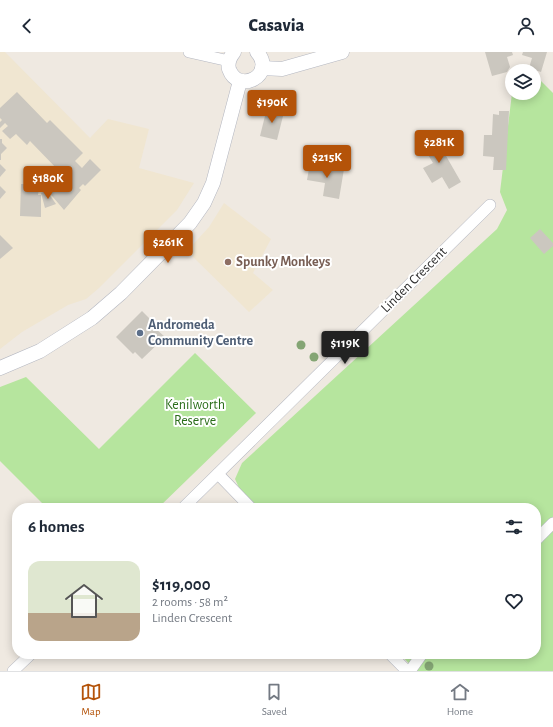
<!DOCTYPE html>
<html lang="en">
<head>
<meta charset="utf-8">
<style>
  :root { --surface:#fff; --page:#f6f6f7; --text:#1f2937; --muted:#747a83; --line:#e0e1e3; --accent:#b45309 }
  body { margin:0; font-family:"Alegreya Sans",sans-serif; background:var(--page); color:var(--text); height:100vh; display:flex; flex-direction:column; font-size:15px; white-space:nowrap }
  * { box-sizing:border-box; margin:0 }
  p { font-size:13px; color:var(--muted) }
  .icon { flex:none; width:22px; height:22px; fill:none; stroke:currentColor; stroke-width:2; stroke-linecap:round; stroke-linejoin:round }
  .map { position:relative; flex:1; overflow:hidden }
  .panel { position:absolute; left:12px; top:451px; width:529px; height:156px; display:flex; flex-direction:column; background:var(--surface); border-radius:16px; box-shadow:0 2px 10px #0003 }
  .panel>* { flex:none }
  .tools { position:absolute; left:505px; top:12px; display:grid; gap:8px }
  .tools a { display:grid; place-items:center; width:36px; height:36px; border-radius:50%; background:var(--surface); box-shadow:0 2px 10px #0003; font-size:20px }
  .price { position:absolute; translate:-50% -34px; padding:0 9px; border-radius:4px; background:var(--accent); color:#fff; font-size:13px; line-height:26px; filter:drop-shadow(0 1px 2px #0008) }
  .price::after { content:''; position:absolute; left:50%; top:24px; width:12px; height:9px; margin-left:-6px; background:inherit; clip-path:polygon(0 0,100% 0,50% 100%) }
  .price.active { background:#222; color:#fff }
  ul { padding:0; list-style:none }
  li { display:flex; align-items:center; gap:12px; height:100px; padding:0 16px }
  li span { display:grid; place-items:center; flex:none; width:112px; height:80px; border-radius:12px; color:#555 }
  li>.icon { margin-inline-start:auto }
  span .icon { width:48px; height:48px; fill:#fffc; stroke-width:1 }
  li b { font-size:17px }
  h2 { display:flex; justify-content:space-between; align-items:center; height:48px; padding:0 16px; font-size:17px }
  header { display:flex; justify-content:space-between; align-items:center; height:52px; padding:0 16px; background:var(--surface); font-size:18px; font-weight:800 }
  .tabs { display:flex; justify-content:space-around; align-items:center; height:56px; border-top:1px solid var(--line); background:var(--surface); font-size:11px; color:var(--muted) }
  .tabs a { display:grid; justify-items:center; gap:2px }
  .tabs .active { color:var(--accent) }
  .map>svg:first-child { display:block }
  .education { fill:#f0e6d1 }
  .green { fill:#b6e59e }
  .building { fill:#cbc7bf }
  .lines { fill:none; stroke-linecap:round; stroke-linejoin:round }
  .minor-casing { stroke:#b4b7c1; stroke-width:12 }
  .tertiary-casing { stroke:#b4b7c1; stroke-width:15 }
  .minor { stroke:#fff; stroke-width:11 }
  .tertiary { stroke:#fff; stroke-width:14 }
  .tree { fill:#84a574 }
  .education-dot { fill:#8d6e63; stroke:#fff; stroke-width:1.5 }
  .service-dot { fill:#5c6f8a; stroke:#fff; stroke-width:1.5 }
  .labels { text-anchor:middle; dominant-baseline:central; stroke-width:4; stroke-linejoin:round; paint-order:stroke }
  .education-label { font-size:14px; font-weight:bold; fill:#785e54; stroke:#fff; text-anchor:start }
  .street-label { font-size:14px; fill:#2e2e2e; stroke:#fff }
  .service-label { font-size:14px; font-weight:bold; fill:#4e5e75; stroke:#fff; text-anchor:start }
  .park-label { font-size:14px; fill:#2c6e1b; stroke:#fff }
</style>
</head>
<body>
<header><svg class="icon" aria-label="back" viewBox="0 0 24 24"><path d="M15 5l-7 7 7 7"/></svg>Casavia<svg class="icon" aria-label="person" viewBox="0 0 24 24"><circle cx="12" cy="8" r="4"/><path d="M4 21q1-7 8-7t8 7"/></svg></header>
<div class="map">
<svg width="553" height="619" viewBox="0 0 553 619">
  <rect width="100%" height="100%" fill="#efe9e1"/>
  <g class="education">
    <path d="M0,0h5l85,86 18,-19 41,10 -10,39 55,15 -17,27 -78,78 -13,11 -18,6 -46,27 -22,17z"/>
    <path d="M224,151l47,36 -18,34 20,17 -24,22 -62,-61 22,-24z"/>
  </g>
  <g class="green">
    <path d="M534,22l19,19v578h-137l-16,-17h136v-146h-279l-16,-16 -6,-13 7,-16 255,-234 10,-19 -7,-18 12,-99h22z"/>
    <path d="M195,301l61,60 -98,95h-111l-47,-47v-74l26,-10 73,72z"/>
  </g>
  <g class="building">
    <path d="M485,0h27l1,3 -6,2 3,10 -3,5 -15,4z"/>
    <path d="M523,0h24l-6,20 -12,-4 3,-10 -10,-3z"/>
    <path d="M17,40l30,31 3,-3 33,33 -8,8 7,7 8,-9 11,11 -16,16 -2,-2 -4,4 2,2 -17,20 -17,-20h1l-3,-2 1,2 -7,-1 -1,6h3v22l-21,-1 1,-32h27l12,-12 -30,-31 -3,4 -11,-11 -6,5 -8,-8 6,-5 -3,-3 -5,5v-6l2,-2 -2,-2v-10z"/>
    <path d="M267,56l17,4 -7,28 -17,-4z"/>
    <path d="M499,59h10l-3,59h-13l1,-13 -11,-1 1,-21h8l1,-21 6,1z"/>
    <path d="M434,83l27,47 -12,7 -7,-12 -10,6 -9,-15 10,-5 -12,-20z"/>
    <path d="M0,87h2v4l5,5 -6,6v6h-1z"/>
    <path d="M310,111l34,6 -5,30 -16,-3 2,-13 -18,-3z"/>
    <path d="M0,112l6,6 -6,7z"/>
    <path d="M0,134l6,6 -6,7z"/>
    <path d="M47,139l9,13 -11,4 -4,-15z"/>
    <path d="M540,177l13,14v3l-9,8 -14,-16z"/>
    <path d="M0,183l13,13 -13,11z"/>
    <path d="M142,259l16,16 -2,2 9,8 -23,22 -7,-7 -2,2 -17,-17z"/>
  </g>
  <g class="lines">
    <g class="minor-casing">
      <g id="minor">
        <path d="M189,0l40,9"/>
        <path d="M218,422l33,34"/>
        <path d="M183,456l307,-303"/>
        <path d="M536,488l17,-17"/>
        <path d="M390,602l17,17"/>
        <path d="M13,619l18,-17"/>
        <path d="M410,619l12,-17"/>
      </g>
    </g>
    <g class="tertiary-casing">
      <g id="tertiary">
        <path d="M234,0c-4,5 -7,10 -5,17 9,26 48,6 28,-17"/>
        <path d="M262,16l20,1 60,-17"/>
        <path d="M0,316l40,-17 52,-33 29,-25 69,-70 14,-20 9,-20 27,-102"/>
      </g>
    </g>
    <use href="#minor" class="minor"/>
    <use href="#tertiary" class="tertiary"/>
  </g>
  <g class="tree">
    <circle cx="301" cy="293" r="4.5"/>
    <circle cx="314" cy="305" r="4.5"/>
    <circle cx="429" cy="614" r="4.5"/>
  </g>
  <circle class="education-dot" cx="228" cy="210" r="4"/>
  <circle class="service-dot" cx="140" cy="281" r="4"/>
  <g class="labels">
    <g class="education-label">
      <text x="236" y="210">Spunky Monkeys</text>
    </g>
    <g class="street-label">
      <text transform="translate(414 228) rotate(-45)">Linden Crescent</text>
    </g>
    <g class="service-label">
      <text x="148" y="273">Andromeda<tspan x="148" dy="16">Community Centre</tspan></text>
    </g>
    <g class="park-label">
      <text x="195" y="353">Kenilworth<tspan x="195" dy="16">Reserve</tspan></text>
    </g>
  </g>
</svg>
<div class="tools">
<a><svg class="icon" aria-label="layers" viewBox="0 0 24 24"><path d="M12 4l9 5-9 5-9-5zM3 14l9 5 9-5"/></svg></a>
</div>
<b class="price" style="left:272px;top:72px">$190K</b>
<b class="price" style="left:439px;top:112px">$281K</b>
<b class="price" style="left:327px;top:127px">$215K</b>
<b class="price" style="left:48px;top:148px">$180K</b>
<b class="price" style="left:168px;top:212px">$261K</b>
<b class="price active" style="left:345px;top:313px">$119K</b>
<section class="panel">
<h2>6 homes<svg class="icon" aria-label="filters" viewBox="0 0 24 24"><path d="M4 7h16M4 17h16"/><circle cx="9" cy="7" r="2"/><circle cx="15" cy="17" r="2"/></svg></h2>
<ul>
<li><span style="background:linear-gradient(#dfe7d0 65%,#b9a48a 0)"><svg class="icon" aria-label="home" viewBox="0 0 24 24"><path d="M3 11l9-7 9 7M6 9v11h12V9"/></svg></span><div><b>$119,000</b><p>2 rooms · 58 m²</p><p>Linden Crescent</p></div><svg class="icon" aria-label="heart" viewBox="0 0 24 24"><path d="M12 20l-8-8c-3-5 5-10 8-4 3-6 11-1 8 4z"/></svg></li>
</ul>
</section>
</div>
<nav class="tabs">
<a class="active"><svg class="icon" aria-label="map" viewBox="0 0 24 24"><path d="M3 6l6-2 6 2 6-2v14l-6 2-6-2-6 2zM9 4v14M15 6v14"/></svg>Map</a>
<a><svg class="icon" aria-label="saved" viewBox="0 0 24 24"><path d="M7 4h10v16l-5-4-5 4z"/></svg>Saved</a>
<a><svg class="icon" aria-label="home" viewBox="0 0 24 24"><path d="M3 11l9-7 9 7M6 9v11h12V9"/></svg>Home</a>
</nav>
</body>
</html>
